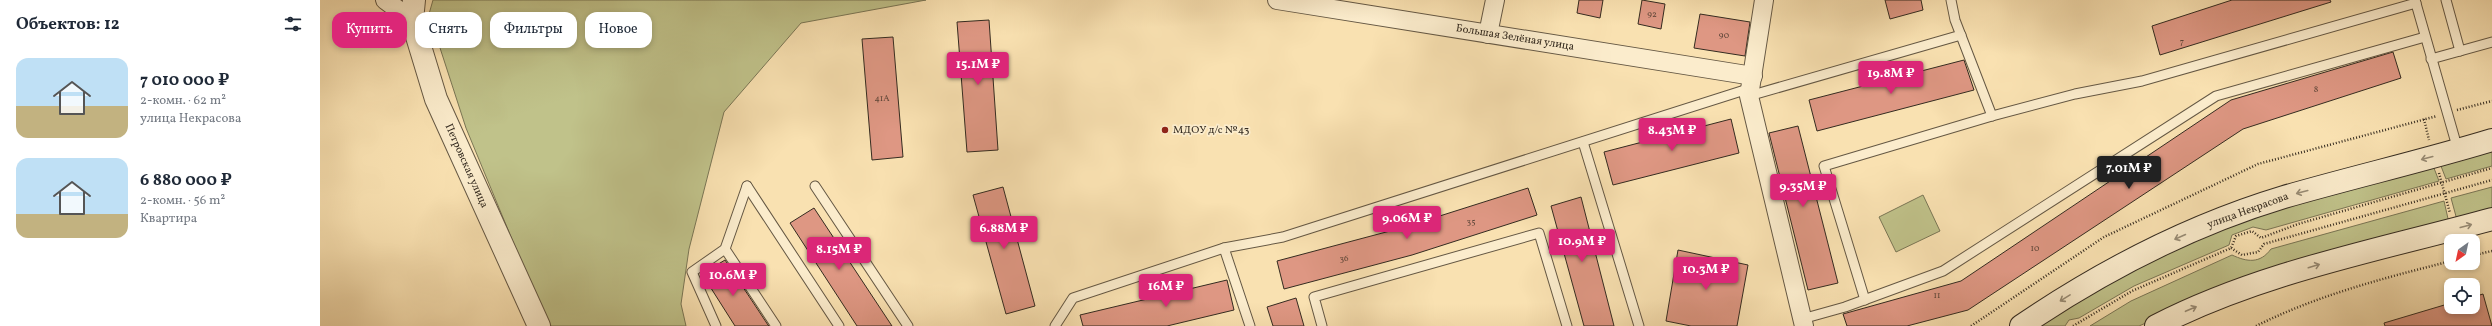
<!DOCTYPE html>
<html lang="ru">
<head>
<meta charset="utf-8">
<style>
  :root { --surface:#fff; --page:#f6f6f7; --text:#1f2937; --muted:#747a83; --accent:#db2777 }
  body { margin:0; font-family:Vollkorn,serif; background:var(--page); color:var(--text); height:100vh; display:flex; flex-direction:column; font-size:15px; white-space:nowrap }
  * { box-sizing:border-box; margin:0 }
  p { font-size:13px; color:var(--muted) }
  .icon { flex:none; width:22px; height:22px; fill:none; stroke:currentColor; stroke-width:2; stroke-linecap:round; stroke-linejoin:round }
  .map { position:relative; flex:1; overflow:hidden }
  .panel { display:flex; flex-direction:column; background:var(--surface); width:320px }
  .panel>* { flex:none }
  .hud { position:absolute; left:12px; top:12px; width:380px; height:36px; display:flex; gap:8px }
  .needle { width:26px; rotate:213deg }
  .buttons { position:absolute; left:2124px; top:234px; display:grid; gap:8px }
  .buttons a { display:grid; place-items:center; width:36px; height:36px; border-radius:8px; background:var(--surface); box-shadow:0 2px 6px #0003; font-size:20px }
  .price { position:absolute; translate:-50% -34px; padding:0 9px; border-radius:4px; background:var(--accent); color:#fff; font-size:13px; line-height:26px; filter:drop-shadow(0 1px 2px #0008) }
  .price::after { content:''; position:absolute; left:50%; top:24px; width:12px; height:9px; margin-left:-6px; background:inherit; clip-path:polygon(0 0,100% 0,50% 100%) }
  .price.selected { background:#222; color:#fff }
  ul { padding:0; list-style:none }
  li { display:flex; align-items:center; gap:12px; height:100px; padding:0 16px }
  li span { display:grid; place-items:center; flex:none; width:112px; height:80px; border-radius:12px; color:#555 }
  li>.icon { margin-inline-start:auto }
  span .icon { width:48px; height:48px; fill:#fffc; stroke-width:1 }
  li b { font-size:17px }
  h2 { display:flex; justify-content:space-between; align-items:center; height:48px; padding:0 16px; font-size:17px }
  .pill { padding:0 14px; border-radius:12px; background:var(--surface); box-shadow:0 2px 6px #0003; font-size:14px; line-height:36px }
  .pill.selected { background:var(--accent); color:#fff }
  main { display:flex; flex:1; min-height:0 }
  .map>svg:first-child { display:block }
  .green { fill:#c0c28a; stroke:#7a7655 }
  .building { fill:#de9783; stroke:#342b20 }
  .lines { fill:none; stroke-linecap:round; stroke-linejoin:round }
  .service-casing { stroke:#655844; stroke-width:11 }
  .minor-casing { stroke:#655844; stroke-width:20 }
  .tertiary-casing { stroke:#655844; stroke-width:24 }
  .secondary-casing { stroke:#342b20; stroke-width:24 }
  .path { stroke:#342b20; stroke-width:2.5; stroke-dasharray:1 2; stroke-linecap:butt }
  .service { stroke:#fbeccc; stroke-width:9 }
  .minor { stroke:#fbeccc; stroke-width:18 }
  .tertiary { stroke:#fbeccc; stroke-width:22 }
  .secondary { stroke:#fbeccc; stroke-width:22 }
  .oneway { stroke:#988c76 }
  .poi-dot { fill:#8f2418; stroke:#fbeccc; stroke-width:1.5 }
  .labels { text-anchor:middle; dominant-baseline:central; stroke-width:3.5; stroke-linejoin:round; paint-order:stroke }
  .number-label { font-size:9px; fill:#5e4639 }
  .street-label { font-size:11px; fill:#342b20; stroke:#fbeccc }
  .poi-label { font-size:11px; fill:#342b20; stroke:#fbeccc; text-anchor:start }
</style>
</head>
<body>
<main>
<section class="panel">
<h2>Объектов: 12<svg class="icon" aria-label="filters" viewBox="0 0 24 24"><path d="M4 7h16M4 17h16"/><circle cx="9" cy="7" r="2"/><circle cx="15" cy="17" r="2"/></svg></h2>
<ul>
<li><span style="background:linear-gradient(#bfe0f5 60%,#c2b280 0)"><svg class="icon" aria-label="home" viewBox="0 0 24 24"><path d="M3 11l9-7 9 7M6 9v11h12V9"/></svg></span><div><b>7 010 000 ₽</b><p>2-комн. · 62 m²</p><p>улица Некрасова</p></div></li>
<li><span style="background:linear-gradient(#bfe0f5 70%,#c2b280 0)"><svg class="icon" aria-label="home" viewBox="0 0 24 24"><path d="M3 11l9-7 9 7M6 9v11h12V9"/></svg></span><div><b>6 880 000 ₽</b><p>2-комн. · 56 m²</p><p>Квартира</p></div></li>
</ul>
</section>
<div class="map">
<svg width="2172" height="326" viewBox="0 0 2172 326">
  <rect width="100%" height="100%" fill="#f9e1b1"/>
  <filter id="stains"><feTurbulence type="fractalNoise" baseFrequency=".005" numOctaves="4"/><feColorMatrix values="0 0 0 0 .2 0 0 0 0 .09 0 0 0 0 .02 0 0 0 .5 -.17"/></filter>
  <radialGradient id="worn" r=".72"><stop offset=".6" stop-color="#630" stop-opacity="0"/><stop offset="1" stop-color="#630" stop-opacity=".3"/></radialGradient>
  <g class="green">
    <path d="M113,0h493l-125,23 -77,89 -35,137 -8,55 5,22h-135l-21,-43 -64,-155 -37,-114z"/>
    <path d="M2172,146v20l-46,13 -7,-18z"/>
    <path d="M2112,163l7,18 -173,49 -13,-3 -21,8 -3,10 -95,41 -55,32 -10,2 -4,6h-28c65,-39 135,-81 207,-107 61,-22 126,-37 188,-56z"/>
    <path d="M2172,187v23l-35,10 -6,-22z"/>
    <path d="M1603,195l17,36 -44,21 -17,-35z"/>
    <path d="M2124,201l5,22 -215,61 -95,42h-49l41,-25 101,-46c15,7 28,9 39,-6z"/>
  </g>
  <g class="building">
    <path d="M1259,0h24l-3,18 -23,-5z"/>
    <path d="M1322,0l23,4 -4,25 -23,-5z"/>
    <path d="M1565,0h36l2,10 -33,9z"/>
    <path d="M1912,0h98l1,2 -171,53 -8,-29z"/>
    <path d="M1380,14l50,8 -5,34 -51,-8z"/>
    <path d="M669,20l9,130 -31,2 -10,-130z"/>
    <path d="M573,37l10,120 -31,3 -10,-121z"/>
    <path d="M2073,52l8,26 -158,51 -275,181 -61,16h-60l-4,-12 118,-33 270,-181z"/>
    <path d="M1644,60l10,30 -157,41 -8,-31z"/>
    <path d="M1411,119l8,34 -126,32 -9,-33z"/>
    <path d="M1478,126l40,157 -30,7 -39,-157z"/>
    <path d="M683,187l32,119 -29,8 -33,-119z"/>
    <path d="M1208,188l9,27 -125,40 -128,34 -7,-28 128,-34z"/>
    <path d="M1261,197l31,121 2,8h-30l-33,-120z"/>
    <path d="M494,208l78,118h-35l-67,-103z"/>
    <path d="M1358,250l70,15 -11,61h-46l-25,-5z"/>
    <path d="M405,260l43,65 1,1h-34l-33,-52z"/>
    <path d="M907,280l7,30 -67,16h-84l-3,-11z"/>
    <path d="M2163,294l9,32h-107l-1,-3 67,-20v4h22v-10z"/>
    <path d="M976,298l8,28h-31l-6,-19z"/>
  </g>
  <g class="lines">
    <g class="service-casing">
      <g id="service">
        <path d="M1631,0l4,20 37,96"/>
        <path d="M2095,0l43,150"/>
        <path d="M2126,0l14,51"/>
        <path d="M2111,59l61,-17"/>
        <path d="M1429,96l212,-61"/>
        <path d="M1263,142l56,184"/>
        <path d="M427,186l92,140"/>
        <path d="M495,186l93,140"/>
        <path d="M904,248l26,78"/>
        <path d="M405,249l51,77"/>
        <path d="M1545,300l-41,-134 168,-50 83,-22 67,-13 274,-78"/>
        <path d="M1482,319l43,-12 98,-36 273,-175 209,-59"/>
        <path d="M396,326l-24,-54 33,-23 22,-63"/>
        <path d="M735,326l18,-28 151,-50 59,-11 468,-149"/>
        <path d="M1002,326l-8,-29 225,-64 28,93"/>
      </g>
    </g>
    <g class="minor-casing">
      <g id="minor">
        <path d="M65,0l27,20"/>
        <path d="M957,0l476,76"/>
        <path d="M1444,0l-15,96 55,230"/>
        <path d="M1168,34l7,-34"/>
      </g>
    </g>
    <g class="tertiary-casing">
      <path id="tertiary" d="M94,0l-2,20 24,79 103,227"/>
    </g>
    <g class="secondary-casing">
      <g id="secondary">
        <path d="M1701,326c81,-55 170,-101 263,-129 69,-20 139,-36 208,-57"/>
        <path d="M1836,326c105,-54 223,-76 336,-107"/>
      </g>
    </g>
    <g class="path">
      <path d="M2137,110l35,-9"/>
      <path d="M2104,119l5,21"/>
      <path d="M2119,173l11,40"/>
      <path d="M1911,248l11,7 16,-3 6,-8 228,-64"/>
      <path d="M2153,248l6,6 13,-3"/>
      <path d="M2153,256l6,-2"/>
      <path d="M1651,326l133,-89 154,-73 179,-48"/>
      <path d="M1753,326l59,-35 99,-43 5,-12 16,-5 9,7 37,-14 194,-56"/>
      <path d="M1936,326c62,-31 128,-48 195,-65"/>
    </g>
    <use href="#service" class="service"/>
    <use href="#minor" class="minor"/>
    <use href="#tertiary" class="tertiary"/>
    <use href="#secondary" class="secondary"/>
  </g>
  <defs><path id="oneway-shaft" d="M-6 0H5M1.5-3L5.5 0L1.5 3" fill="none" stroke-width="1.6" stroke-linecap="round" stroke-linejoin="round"/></defs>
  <g class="oneway">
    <use href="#oneway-shaft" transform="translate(2107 158) rotate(165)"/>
    <use href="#oneway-shaft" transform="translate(1982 192) rotate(165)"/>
    <use href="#oneway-shaft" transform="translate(2146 226) rotate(-15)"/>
    <use href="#oneway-shaft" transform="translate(1860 237) rotate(156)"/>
    <use href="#oneway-shaft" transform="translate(1994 266) rotate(-17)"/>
    <use href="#oneway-shaft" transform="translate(1745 298) rotate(148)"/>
    <use href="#oneway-shaft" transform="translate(1871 309) rotate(-23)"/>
  </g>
  <circle class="poi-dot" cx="845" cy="130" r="4"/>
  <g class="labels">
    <g class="number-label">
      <text x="1332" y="14">92</text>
      <text x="1404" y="35">90</text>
      <text x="1862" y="41">7</text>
      <text x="1996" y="89">8</text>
      <text x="562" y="98">41А</text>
      <text x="1151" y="221">35</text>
      <text x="1715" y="248">10</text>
      <text x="1024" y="258">36</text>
      <text x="1617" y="295">11</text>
    </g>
    <g class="street-label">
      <text transform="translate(1195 38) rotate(9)">Большая Зелёная улица</text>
      <text transform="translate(146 166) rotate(66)">Петровская улица</text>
      <text transform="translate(1928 211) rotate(-20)">улица Некрасова</text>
    </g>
    <g class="poi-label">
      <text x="853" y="130">МДОУ д/с №43</text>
    </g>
  </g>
  <rect width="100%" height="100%" filter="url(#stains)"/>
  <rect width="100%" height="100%" fill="url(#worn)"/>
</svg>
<div class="buttons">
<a><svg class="needle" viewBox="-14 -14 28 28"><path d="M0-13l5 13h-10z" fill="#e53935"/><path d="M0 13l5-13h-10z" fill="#747a83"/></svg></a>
<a><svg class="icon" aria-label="locate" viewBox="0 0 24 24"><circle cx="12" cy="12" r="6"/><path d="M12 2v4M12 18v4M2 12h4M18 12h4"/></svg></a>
</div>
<b class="price" style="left:658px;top:86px">15.1M ₽</b>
<b class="price" style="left:1571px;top:95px">19.8M ₽</b>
<b class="price" style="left:1352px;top:152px">8.43M ₽</b>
<b class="price selected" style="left:1809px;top:190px">7.01M ₽</b>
<b class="price" style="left:1483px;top:208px">9.35M ₽</b>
<b class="price" style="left:1087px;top:240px">9.06M ₽</b>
<b class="price" style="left:684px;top:250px">6.88M ₽</b>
<b class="price" style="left:1262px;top:263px">10.9M ₽</b>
<b class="price" style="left:519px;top:271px">8.15M ₽</b>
<b class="price" style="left:1386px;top:291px">10.3M ₽</b>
<b class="price" style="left:413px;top:297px">10.6M ₽</b>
<b class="price" style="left:846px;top:308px">16M ₽</b>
<div class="hud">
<a class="pill selected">Купить</a>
<a class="pill">Снять</a>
<a class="pill">Фильтры</a>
<a class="pill">Новое</a>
</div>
</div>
</main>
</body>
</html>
